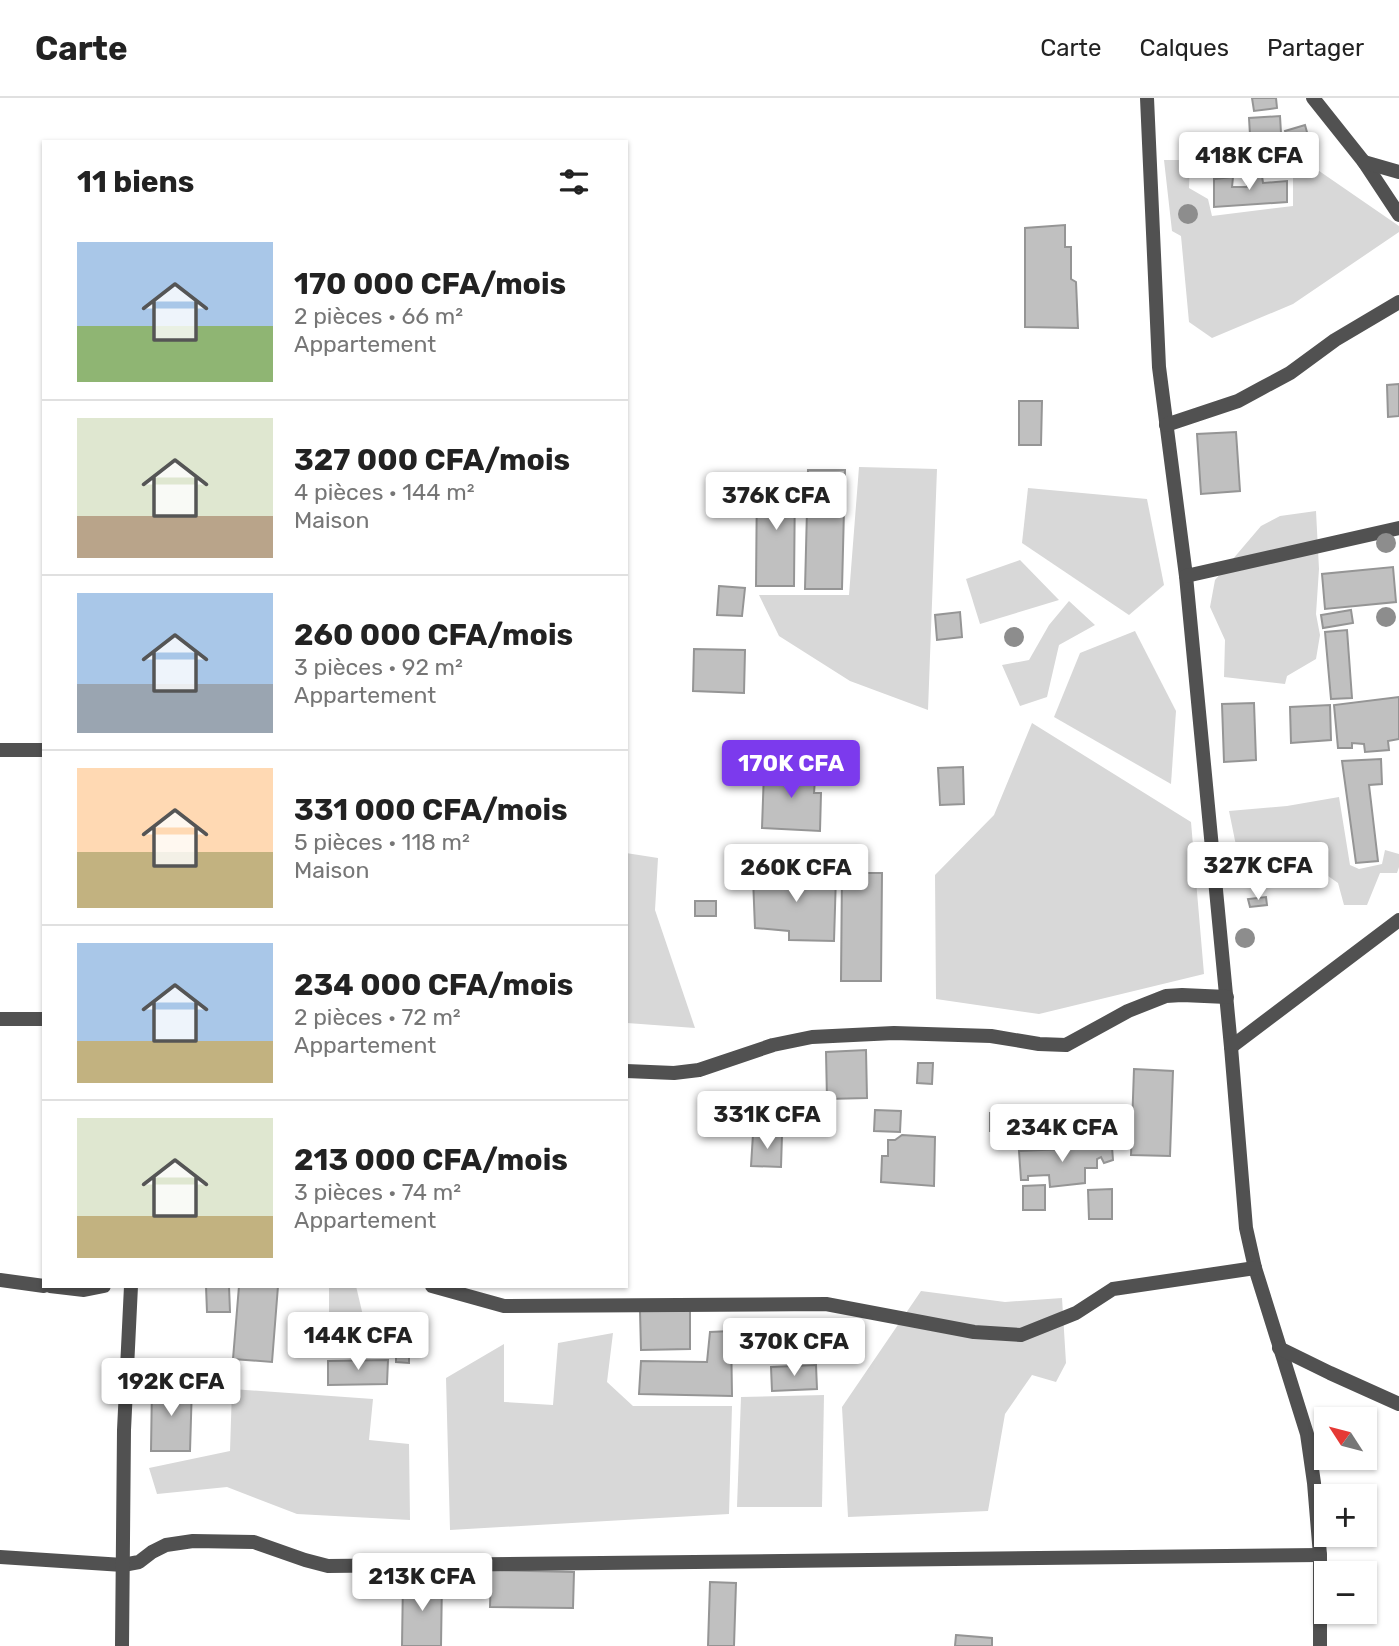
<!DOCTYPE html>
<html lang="fr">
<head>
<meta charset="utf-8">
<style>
  :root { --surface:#fff; --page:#f2f2f2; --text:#222; --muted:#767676; --line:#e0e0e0; --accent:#7c3aed }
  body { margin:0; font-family:Rubik,sans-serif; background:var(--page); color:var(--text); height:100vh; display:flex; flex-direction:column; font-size:26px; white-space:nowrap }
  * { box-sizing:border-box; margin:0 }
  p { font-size:23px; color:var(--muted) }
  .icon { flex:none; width:38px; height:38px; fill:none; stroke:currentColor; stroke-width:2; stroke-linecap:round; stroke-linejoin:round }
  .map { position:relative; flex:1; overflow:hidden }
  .panel { position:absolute; left:42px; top:42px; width:586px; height:1148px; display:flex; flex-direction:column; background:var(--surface); border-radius:0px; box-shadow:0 2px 5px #0004 }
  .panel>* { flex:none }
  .needle { width:46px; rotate:306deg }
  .controls { position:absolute; left:1314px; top:1309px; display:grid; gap:14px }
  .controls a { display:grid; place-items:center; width:63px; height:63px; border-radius:0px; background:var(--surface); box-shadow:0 2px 5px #0004; font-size:35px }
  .price { position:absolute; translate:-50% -60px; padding:0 16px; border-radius:7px; background:#fff; color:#222; font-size:23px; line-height:46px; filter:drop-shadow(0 2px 4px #0008) }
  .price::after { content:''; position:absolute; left:50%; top:42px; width:21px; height:16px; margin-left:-10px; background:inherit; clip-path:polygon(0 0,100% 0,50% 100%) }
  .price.on { background:var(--accent); color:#fff }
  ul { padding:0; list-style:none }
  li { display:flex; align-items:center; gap:21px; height:175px; padding:0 35px }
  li+li { border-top:2px solid var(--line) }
  li span { display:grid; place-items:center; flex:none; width:196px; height:140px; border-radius:0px; color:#555 }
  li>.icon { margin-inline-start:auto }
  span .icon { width:84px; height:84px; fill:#fffc; stroke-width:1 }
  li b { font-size:30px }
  h2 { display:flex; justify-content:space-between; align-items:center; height:84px; padding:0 35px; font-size:30px }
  header { display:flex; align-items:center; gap:42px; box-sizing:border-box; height:98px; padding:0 35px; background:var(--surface); border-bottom:2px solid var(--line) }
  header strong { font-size:33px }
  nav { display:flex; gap:38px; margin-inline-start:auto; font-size:24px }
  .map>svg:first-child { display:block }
  .green { fill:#d8d8d8 }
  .building { fill:#c0c0c0; stroke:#959595; stroke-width:2 }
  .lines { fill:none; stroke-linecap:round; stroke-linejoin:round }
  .street { stroke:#515151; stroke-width:14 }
  .tree { fill:#8d8d8d }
</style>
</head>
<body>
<header>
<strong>Carte</strong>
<nav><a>Carte</a><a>Calques</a><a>Partager</a></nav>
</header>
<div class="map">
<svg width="1399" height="1548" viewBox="0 0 1399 1548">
  <rect width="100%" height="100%" fill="#fff"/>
  <g class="green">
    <path d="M1164,62h26l-1,28 19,11 4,17 81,-10v-34l16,-8 90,62v6l-106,72 -81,34 -23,-16 -8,-86 -9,-5z"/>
    <path d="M859,369l78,2 -9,241 -78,-29 -71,-45 -20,-41h90z"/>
    <path d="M1028,390l119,11 17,86 -35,30 -107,-72z"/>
    <path d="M1316,413l3,58 -3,45 4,21 -4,24 -29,17 -2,8 -61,-7 1,-37 -15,-33 5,-27 46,-54 19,-10z"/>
    <path d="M1020,462l39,40 -79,24 -14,-45z"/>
    <path d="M1069,503l26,24 -36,20 -12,52 -27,9 -18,-41 27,-5 20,-35z"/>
    <path d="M1135,533l41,80 -5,73 -117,-67 26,-64z"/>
    <path d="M1032,625l159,99 13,152 -165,40 -103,-15 -1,-124 59,-60z"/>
    <path d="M1339,699l11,68 9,4 23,-5 3,-14 14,4v13l-2,6h-17l-13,32h-23l-6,-22 -10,-7 -1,-8 -18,-4 -9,9 -15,-18 -12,3 -4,22 -28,-10 -12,-59 58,-5z"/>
    <path d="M626,755l32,5 -3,52 40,118 -68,-5z"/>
    <path d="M329,1188h27l12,51 -39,-5z"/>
    <path d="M921,1193l84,11 57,-4 4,65 -10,19 -24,-7 -27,39 -17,97 -140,6 -6,-110z"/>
    <path d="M613,1235l-6,49 26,24h99l-3,108 -279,16 -4,-152 58,-34v58l49,3 5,-62z"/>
    <path d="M232,1291l141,10 -4,41 40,4 1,76 -113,-6 -70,-27 -70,7 -8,-26 81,-17z"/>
    <path d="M824,1297l-2,112h-85l4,-110z"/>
  </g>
  <g class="building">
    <path d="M1252,0h24l1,10 -23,3z"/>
    <path d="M1280,18l2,34 -31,2 -2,-34z"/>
    <path d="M1305,27l5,18 -20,5 -5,-17z"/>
    <path d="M1262,78l1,7 24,-2v21l-73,5v-28l19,-2 -1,10h15l1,-10z"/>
    <path d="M1065,127v22h6v32l5,3 2,46 -53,-1v-99z"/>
    <path d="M1399,286v32l-11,1 -1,-32z"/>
    <path d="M1019,303h23l-1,44h-22z"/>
    <path d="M1236,334l4,59 -39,3 -4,-60z"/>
    <path d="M808,372h37l-3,119h-37z"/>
    <path d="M757,379h38l-1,109h-38z"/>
    <path d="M1393,469l3,35 -71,7 -3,-35z"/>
    <path d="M719,488l26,2 -3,28 -25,-1z"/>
    <path d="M1351,512l2,13 -30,5 -2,-13z"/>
    <path d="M960,514l2,25 -25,3 -2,-25z"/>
    <path d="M1347,532l5,68 -21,1 -6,-67z"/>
    <path d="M694,551l51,1 -1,43 -51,-2z"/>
    <path d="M1399,599v42l-11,2 1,9 -24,2 -1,-8 -12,-1v5h-14l-4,-43z"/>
    <path d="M1254,605l2,57 -32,2 -2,-58z"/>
    <path d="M1330,607l1,35 -40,3 -1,-36z"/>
    <path d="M1381,661l1,25 -13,1 9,76 -22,2 -14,-102z"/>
    <path d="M785,667l31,1 -2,27h7l-1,38 -58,-3 2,-57 21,1z"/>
    <path d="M963,669l1,37 -24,1 -2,-37z"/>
    <path d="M766,767l24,1 -1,12 47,-3 -2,66 -45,-1v-9l-34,-3 -2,-50 12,-1z"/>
    <path d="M842,775h40l-1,108h-40z"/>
    <path d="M1266,799l1,8 -17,2 -2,-8z"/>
    <rect x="695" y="803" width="21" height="15"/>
    <path d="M866,952l1,48 -40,1 -1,-47z"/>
    <path d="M918,965h15l-1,21 -15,-1z"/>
    <path d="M1134,971l39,2 -3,85 -39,-1z"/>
    <path d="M704,997l37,4 -5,32 -36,-4z"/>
    <path d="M875,1012l26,1 -1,21 -26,-1z"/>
    <path d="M990,1015l20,1 -1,18 -19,-1z"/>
    <path d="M753,1036l29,1 -1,32 -30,-1z"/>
    <path d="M902,1037l33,2 -1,49 -53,-4 1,-26h6v-16h7z"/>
    <path d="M1112,1049l1,13 -9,3 -3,-6 -4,2v9h-12v15l-35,4 -1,-12 -21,1v4h-7l-2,-29z"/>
    <path d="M1045,1087v25h-22v-24z"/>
    <path d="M1112,1091v30h-23l-1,-29z"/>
    <path d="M206,1188h23l1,26h-23z"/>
    <path d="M239,1188h39l-6,76 -39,-3z"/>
    <path d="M690,1212v39l-49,1 -1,-39z"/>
    <path d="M731,1233l1,65 -93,-2 2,-33 66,1 3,-30z"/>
    <path d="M396,1252h13v13l-13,-1z"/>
    <path d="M388,1262l-1,24 -59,1v-24z"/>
    <path d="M816,1267l1,24 -45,2 -1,-24z"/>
    <path d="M152,1287h40l-2,66h-39z"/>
    <path d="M491,1472l83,2 -1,36 -83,-1z"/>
    <path d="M403,1481l39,1 -1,66h-39z"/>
    <path d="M710,1484l26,1 -2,63h-26z"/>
    <path d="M956,1537l36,3v8h-37z"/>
  </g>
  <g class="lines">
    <g class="street">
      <path d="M1147,0l12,269 27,209 45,471 15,181 9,40 52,166 7,49 6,72v91"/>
      <path d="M1313,0l51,64 35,53"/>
      <path d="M1364,64l35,10"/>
      <path d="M1166,327l72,-24 24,-13 28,-15 45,-33 64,-38"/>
      <path d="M1186,478l213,-48"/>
      <path d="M0,652h44"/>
      <path d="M0,921h44"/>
      <path d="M1231,949l168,-127"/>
      <path d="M626,973l48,2 25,-3 74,-25 39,-8 82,-4 97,3 48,8 27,1 62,-34 38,-15 16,-1 45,2"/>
      <path d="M0,1182l44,6"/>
      <path d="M50,1188l34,4 20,-4"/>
      <path d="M432,1188l72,20 322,-2 148,28 47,3 55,-22 37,-24 142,-21"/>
      <path d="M1279,1250l51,25 69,31"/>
      <path d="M0,1459l123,8 16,-3 13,-10 14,-7 27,-4 61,1 51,18 23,6 992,-11"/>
      <path d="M122,1548l2,-216 7,-144"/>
    </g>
  </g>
  <g class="tree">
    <circle cx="1188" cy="116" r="10"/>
    <circle cx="1386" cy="445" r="10"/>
    <circle cx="1386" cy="519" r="10"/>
    <circle cx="1014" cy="539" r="10"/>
    <circle cx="1245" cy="840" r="10"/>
  </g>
</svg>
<div class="controls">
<a><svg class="needle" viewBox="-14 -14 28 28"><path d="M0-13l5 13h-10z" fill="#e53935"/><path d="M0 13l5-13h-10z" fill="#767676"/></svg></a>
<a>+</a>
<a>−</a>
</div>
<b class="price" style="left:1249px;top:94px">418K CFA</b>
<b class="price" style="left:776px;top:434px">376K CFA</b>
<b class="price on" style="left:791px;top:702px">170K CFA</b>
<b class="price" style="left:1258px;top:804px">327K CFA</b>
<b class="price" style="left:796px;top:806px">260K CFA</b>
<b class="price" style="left:767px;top:1053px">331K CFA</b>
<b class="price" style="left:1062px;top:1066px">234K CFA</b>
<b class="price" style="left:358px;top:1274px">144K CFA</b>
<b class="price" style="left:794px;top:1280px">370K CFA</b>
<b class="price" style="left:171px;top:1320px">192K CFA</b>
<b class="price" style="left:422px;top:1515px">213K CFA</b>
<section class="panel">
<h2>11 biens<svg class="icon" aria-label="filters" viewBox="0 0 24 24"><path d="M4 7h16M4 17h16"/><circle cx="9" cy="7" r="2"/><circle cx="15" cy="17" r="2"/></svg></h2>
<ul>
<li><span style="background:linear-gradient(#a9c7e8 60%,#8fb573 0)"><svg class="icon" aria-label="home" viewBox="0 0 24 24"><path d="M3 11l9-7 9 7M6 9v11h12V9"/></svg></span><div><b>170 000 CFA/mois</b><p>2 pièces · 66 m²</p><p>Appartement</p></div></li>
<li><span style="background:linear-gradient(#dfe7d0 70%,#b9a48a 0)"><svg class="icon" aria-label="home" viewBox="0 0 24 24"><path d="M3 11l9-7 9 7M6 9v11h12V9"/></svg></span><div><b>327 000 CFA/mois</b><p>4 pièces · 144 m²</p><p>Maison</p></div></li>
<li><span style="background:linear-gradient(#a9c7e8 65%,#9aa5b1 0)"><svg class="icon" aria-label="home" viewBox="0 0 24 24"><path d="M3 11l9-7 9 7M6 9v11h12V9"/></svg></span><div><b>260 000 CFA/mois</b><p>3 pièces · 92 m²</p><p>Appartement</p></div></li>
<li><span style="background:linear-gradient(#ffd9b3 60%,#c2b280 0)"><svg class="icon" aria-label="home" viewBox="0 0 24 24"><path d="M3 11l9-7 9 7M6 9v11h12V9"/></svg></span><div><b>331 000 CFA/mois</b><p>5 pièces · 118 m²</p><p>Maison</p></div></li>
<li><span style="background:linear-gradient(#a9c7e8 70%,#c2b280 0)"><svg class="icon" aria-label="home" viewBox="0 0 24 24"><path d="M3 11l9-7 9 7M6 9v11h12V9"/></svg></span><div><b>234 000 CFA/mois</b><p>2 pièces · 72 m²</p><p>Appartement</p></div></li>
<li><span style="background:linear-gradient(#dfe7d0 70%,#c2b280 0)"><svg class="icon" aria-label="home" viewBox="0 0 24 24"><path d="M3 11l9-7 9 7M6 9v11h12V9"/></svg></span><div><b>213 000 CFA/mois</b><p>3 pièces · 74 m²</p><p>Appartement</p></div></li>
</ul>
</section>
</div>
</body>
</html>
